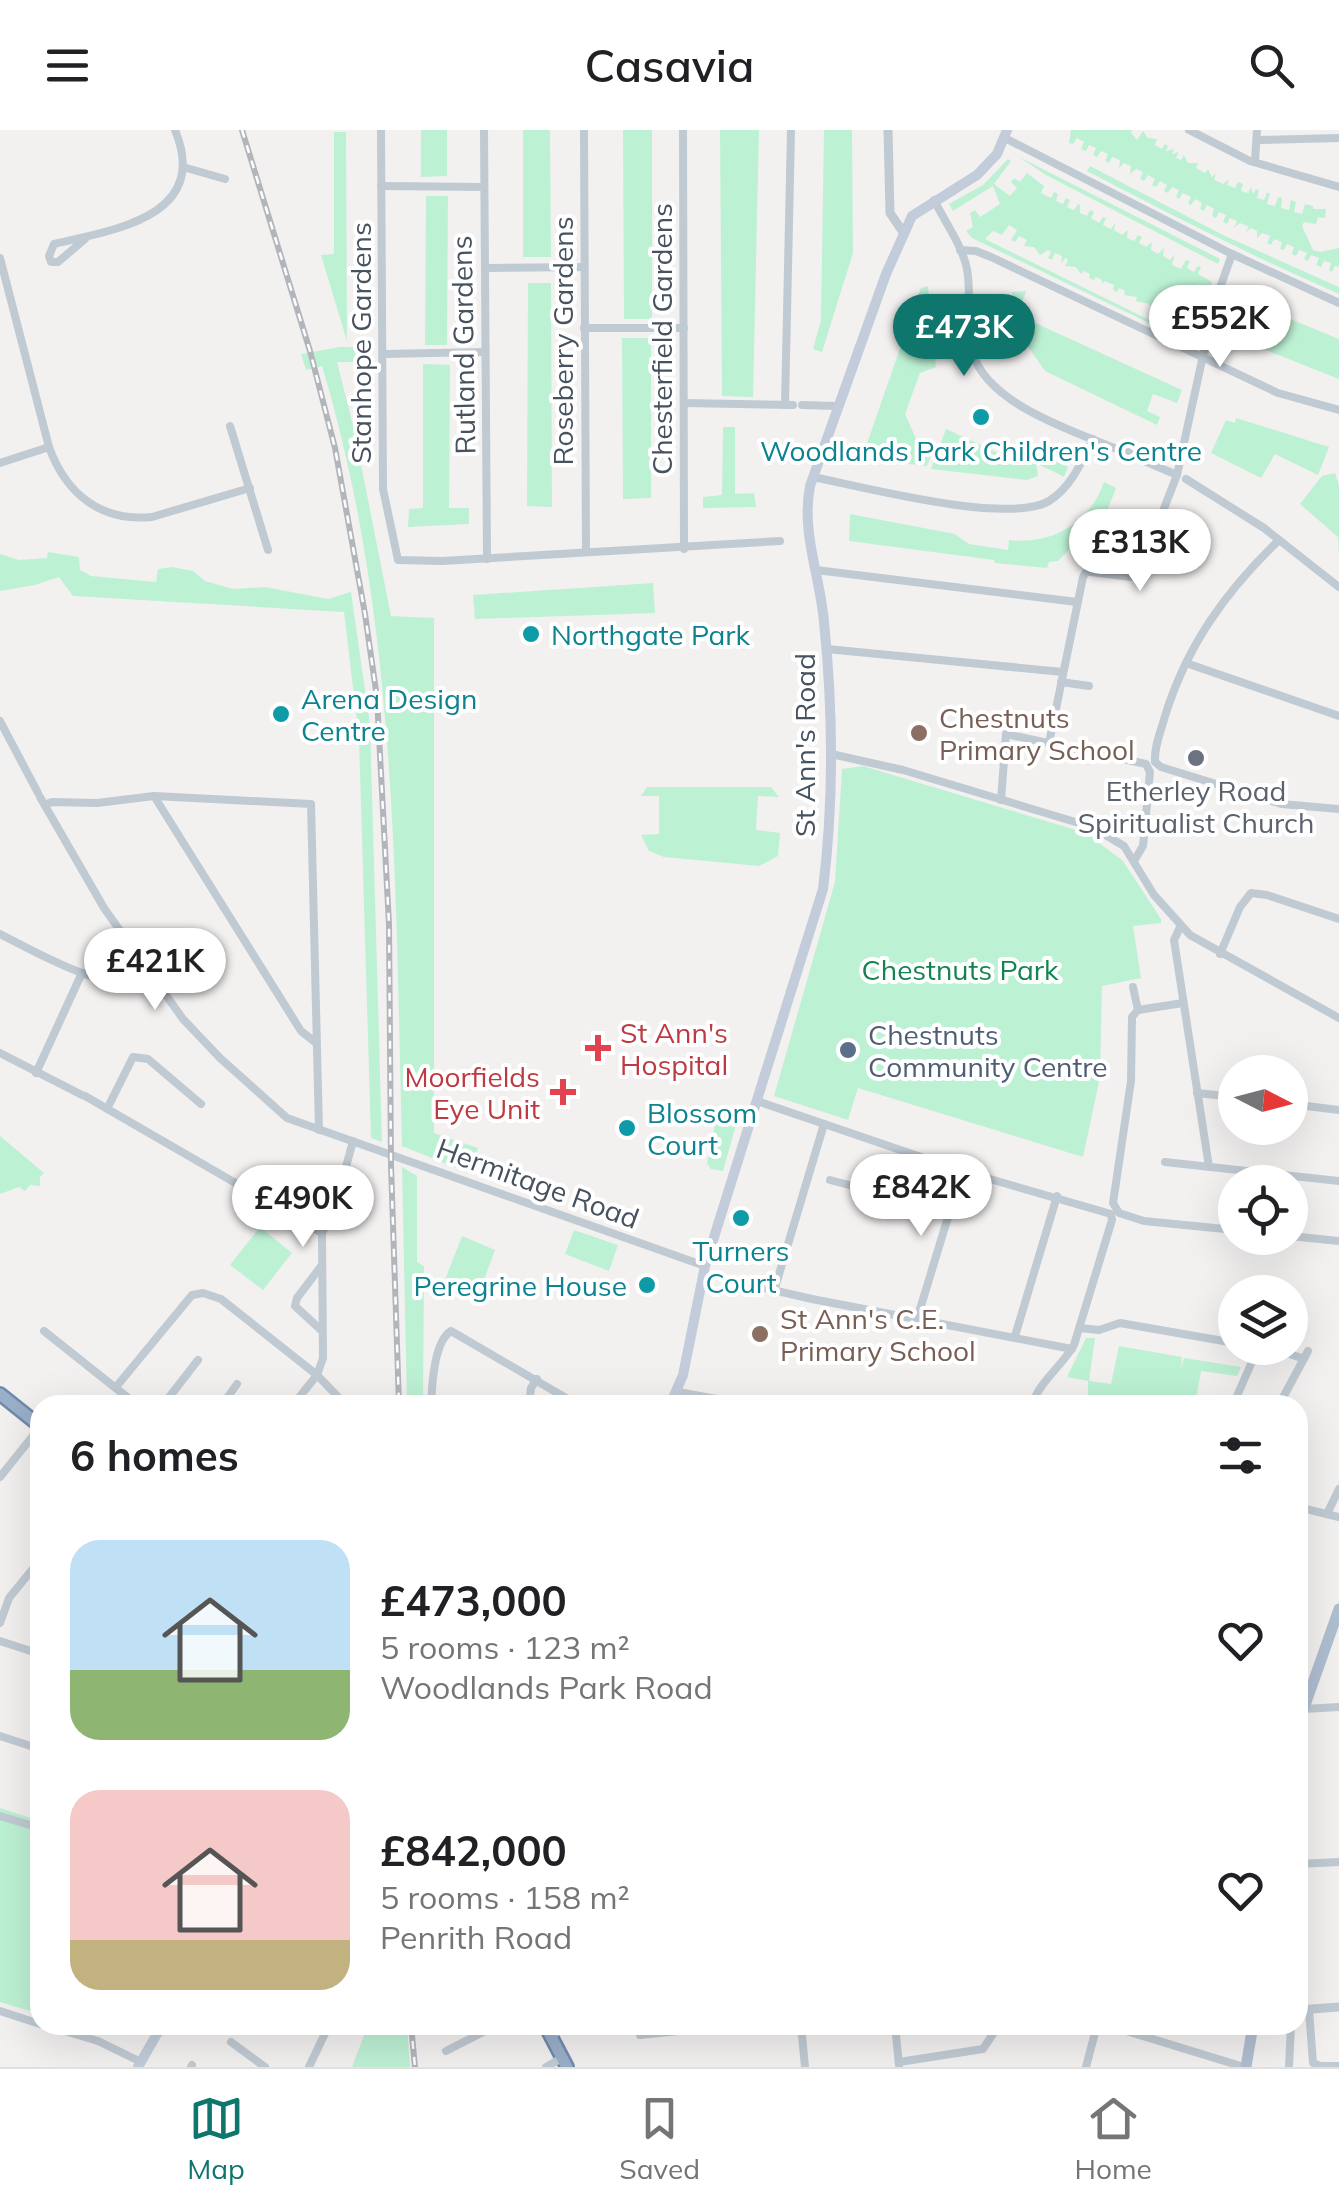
<!DOCTYPE html>
<html lang="en">
<head>
<meta charset="utf-8">
<style>
  :root { --surface:#fff; --page:#f6f6f6; --text:#202124; --muted:#757577; --line:#e0e0e0; --accent:#0f766e }
  body { margin:0; font-family:Mulish,sans-serif; background:var(--page); color:var(--text); height:100vh; display:flex; flex-direction:column; font-size:38px; white-space:nowrap }
  * { box-sizing:border-box; margin:0 }
  p { font-size:32px; color:var(--muted) }
  .icon { flex:none; width:55px; height:55px; fill:none; stroke:currentColor; stroke-width:2; stroke-linecap:round; stroke-linejoin:round }
  .map { position:relative; flex:1; overflow:hidden }
  .details { position:absolute; left:30px; top:1265px; width:1278px; height:640px; display:flex; flex-direction:column; background:var(--surface); border-radius:30px; box-shadow:0 10px 40px #0002 }
  .details>* { flex:none }
  .needle { width:65px; rotate:96deg }
  .tools { position:absolute; left:1218px; top:925px; display:grid; gap:20px }
  .tools a { display:grid; place-items:center; width:90px; height:90px; border-radius:50%; background:var(--surface); box-shadow:0 10px 40px #0002; font-size:50px }
  .price { position:absolute; translate:-50% -85px; padding:0 22px; border-radius:35px; background:#fff; color:#222; font-size:32px; line-height:65px; filter:drop-shadow(0 2px 5px #0008) }
  .price::after { content:''; position:absolute; left:50%; top:60px; width:30px; height:22px; margin-left:-15px; background:inherit; clip-path:polygon(0 0,100% 0,50% 100%) }
  .price.current { background:var(--accent); color:#fff }
  ul { padding:0; list-style:none }
  li { display:flex; align-items:center; gap:30px; height:250px; padding:0 40px }
  li span { display:grid; place-items:center; flex:none; width:280px; height:200px; border-radius:30px; color:#555 }
  li>.icon { margin-inline-start:auto }
  span .icon { width:120px; height:120px; fill:#fffc; stroke-width:1 }
  li b { font-size:42px }
  h2 { display:flex; justify-content:space-between; align-items:center; height:120px; padding:0 40px; font-size:42px }
  header { display:flex; justify-content:space-between; align-items:center; height:130px; padding:0 40px; background:var(--surface); font-size:45px; font-weight:600 }
  .tab-bar { display:flex; justify-content:space-around; align-items:center; height:140px; border-top:2px solid var(--line); background:var(--surface); font-size:28px; color:var(--muted) }
  .tab-bar a { display:grid; justify-items:center; gap:5px }
  .tab-bar .current { color:var(--accent) }
  .map>svg:first-child { display:block }
  .green { fill:#bdf1d4 }
  .lines { fill:none; stroke-linecap:round; stroke-linejoin:round }
  .trunk-casing { stroke:#718bad; stroke-width:16 }
  .minor { stroke:#c0cad2; stroke-width:8 }
  .tertiary { stroke:#c0cad2; stroke-width:9 }
  .secondary { stroke:#c2ccda; stroke-width:10 }
  .primary { stroke:#afbed0; stroke-width:11 }
  .trunk { stroke:#9aafc8; stroke-width:11 }
  .rail-casing { stroke:#b2b5bb; stroke-width:6 }
  .rail { stroke:#fff; stroke-width:2.5; stroke-dasharray:8; stroke-linecap:butt }
  .culture-dot { fill:#0f9aa8; stroke:#fff; stroke-width:4 }
  .education-dot { fill:#8d6e63; stroke:#fff; stroke-width:4 }
  .worship-dot { fill:#6b7280; stroke:#fff; stroke-width:4 }
  .health-dot { fill:#e0444e; stroke:#fff; stroke-width:4 }
  .service-dot { fill:#5c6f8a; stroke:#fff; stroke-width:4 }
  .labels { text-anchor:middle; dominant-baseline:central; stroke-width:8; stroke-linejoin:round; paint-order:stroke }
  .street-label { font-size:28px; fill:#47525f; stroke:#fff }
  .culture-label { font-size:28px; fill:#0d838f; stroke:#fff; text-anchor:start }
  .education-label { font-size:28px; fill:#785e54; stroke:#fff; text-anchor:start }
  .worship-label { font-size:28px; fill:#5b616d; stroke:#fff }
  .park-label { font-size:28px; fill:#138450; stroke:#fff }
  .health-label { font-size:28px; fill:#be3a42; stroke:#fff; text-anchor:start }
  .service-label { font-size:28px; fill:#4e5e75; stroke:#fff; text-anchor:start }
</style>
</head>
<body>
<header><svg class="icon" aria-label="menu" viewBox="0 0 24 24"><path d="M4 6h16M4 12h16M4 18h16"/></svg>Casavia<svg class="icon" aria-label="search" viewBox="0 0 24 24"><circle cx="10" cy="10" r="6"/><path d="M15 15l6 6"/></svg></header>
<div class="map">
<svg width="1339" height="1937" viewBox="0 0 1339 1937">
  <rect width="100%" height="100%" fill="#f3f0f0"/>
  <g class="green">
    <path d="M421,0h26v46l-26,1z"/>
    <path d="M523,0h27l1,127h-28z"/>
    <path d="M623,0h29v189h-28z"/>
    <path d="M720,0h39l-6,267 -31,-1z"/>
    <path d="M824,0h28l1,123 -31,99 -9,-3 8,-29z"/>
    <path d="M1071,0h61l-1,3 6,7 6,-9 5,7 9,1 -2,6 7,4 3,-5 3,2 -2,5 8,-2 -2,5 7,-2 -3,6 5,2 3,-5 4,8h10l-2,5 9,5 3,-4 4,8 4,-4 -2,7 9,4 6,-5 -2,6 8,3 3,-6 5,2 -2,7 7,2 3,-6 2,7 3,-5 3,1 -2,8 7,2 3,-7h3l-3,11 8,2 3,-9 4,1 -1,10 8,2 2,-10 5,2 -2,10 8,2 3,-10 8,2v3h13l-1,9 -7,-1 -2,7 -12,-2 -2,4 11,24 7,2 19,-4v19l-4,-1 -3,6 -3,-2 2,-7 -7,-2 -3,6 -5,-2 3,-7 -8,-3 -3,6 -4,-2 3,-6 -8,-3 -3,6 -4,-2 2,-7 -7,-3 -3,6 -4,-1 2,-7 -8,-3 -3,6 -4,-2 3,-7 -8,-3 -5,5v-7l-6,-3 -6,5 4,-6 -9,-4 -6,5 3,-7 -7,-3 -3,6 -4,-2 3,-7 -7,-3 -3,6 -4,-2 2,-7 -7,-4 -3,6 -4,-2 2,-6 -7,-4 -4,6 -3,-2 3,-6 -8,-4 -4,6 -3,-2 3,-7 -7,-3 -4,6 -4,-2 3,-6 -7,-4 -4,6 -4,-2 3,-6 -7,-4 -4,6 -4,-2 3,-7 -7,-3 -6,5 1,-8 -7,-3 -5,5 1,-8 -8,-3 -3,6 -4,-2 3,-7 -7,-3 -4,6 -4,-2 3,-7 -7,-3 -3,6 -5,-2 3,-7 -7,-4 -4,6 -4,-1z"/>
    <path d="M334,2h12l1,209 -26,-86 13,-1z"/>
    <path d="M1019,27l201,102 -2,5 -172,-89z"/>
    <path d="M1008,29l3,2 -17,23 16,12 7,-8 -6,-6 3,-4 6,4 7,-9 17,13 -3,7 10,5 3,-6 4,2 -2,7 7,3 3,-6 4,2 -3,7 7,3 4,-6 2,1v8l7,3 3,-6 4,2 -3,6 8,5 4,-6 3,1 -3,7 8,4 4,-6 -1,7 8,5 6,-5 -1,8 7,3 4,-6 4,2 -3,6 7,4 6,-5 -1,8 7,4 6,-6 -1,8 7,4 5,-6 -3,11 9,4 5,-9 4,1 -3,7 7,4 4,-6 3,1 -3,7 14,8 -4,13 -6,-3 2,-5 -5,-3 -6,11 13,7 -5,20 -22,-5 -2,4 -4,-2 1,-5 -7,-2 -2,3 -10,-9 -2,3 -4,-5 -13,-3 1,-4 -13,-2 1,-4 -6,-3 -2,4 -4,-2 1,-5 -10,-4 -2,4v-5l-6,-3 -2,3 -5,-2 1,-4 -6,-3 -3,3 -5,-7 -11,-1 3,-6 -3,-2 -4,6 1,-8 -7,-3 -3,7 -4,-2 3,-6 -3,-2 -8,5 -6,-8 -10,-1 3,-6 -8,-4 -4,6 -4,-2 6,-10 -8,-5 -7,10 -9,-4 -8,8 209,103 6,-12 -3,16 -225,-108 -6,-7 7,-4 -3,-14 5,-3 5,7 20,-13 -7,-18 -40,25 -4,-7 34,-19z"/>
    <path d="M1090,36l135,70 114,51v7c-86,-37 -169,-80 -252,-123z"/>
    <path d="M426,66h22l-1,149h-22z"/>
    <path d="M528,153h23l1,224 -25,-1z"/>
    <path d="M928,156l8,81 -16,6 -15,41 12,27 17,6 -7,19 -65,-8 59,-170z"/>
    <path d="M1026,161l-7,19 3,7 160,73 -5,13 -24,-9 -6,17 13,6 -3,8 -112,-54 -32,-46 -1,-33z"/>
    <path d="M1246,171l93,38v40l-106,-42z"/>
    <path d="M622,208h29v160l-28,1z"/>
    <path d="M340,217h29l1,15h-33l17,67 37,187 43,2v515l44,15 -9,25 -67,-27c-7,-261 -4,-527 -80,-780l-16,4 -5,-16z"/>
    <path d="M423,234l27,1 -1,143h20v16l-61,3 1,-18 14,-1z"/>
    <path d="M1236,288l93,29 -11,28 -43,-21 -14,24 -50,-25 15,-33 9,3z"/>
    <path d="M723,297h12v67l19,-1 2,14 -53,1v-11l19,-2z"/>
    <path d="M946,299l76,35 4,-5 8,4 3,-9 31,13 -4,10 -28,-14 2,13 -11,4 -96,-11z"/>
    <path d="M1335,343l4,12v74l-1,-22 -38,-33 22,-28z"/>
    <path d="M1104,352l12,6 -9,23 -49,50 -9,1 -2,6 -52,-5 -1,-3 -145,-19 1,-27 105,20 14,10 39,6 1,-10c43,5 81,-17 95,-58z"/>
    <path d="M48,422l31,5 1,13 11,6 65,6 2,-13 14,-2 21,4 12,10 28,8 32,-2 63,12 23,-7 19,133 12,417 -11,-4 -12,-400 -15,-126 -271,-16 -14,-19 -24,8 -35,6v-37l19,6 28,-2z"/>
    <path d="M653,453l2,30 -180,6 -2,-24z"/>
    <path d="M863,636l223,67 37,28 38,58v4l-28,3 8,52 -39,8 -2,91 -17,80 -225,-69 -10,32 -74,-24 61,-214 7,-113z"/>
    <path d="M647,657h124l8,10 -21,-1 -2,34 24,3 -2,23 -19,10 -95,-9 -15,-6 -8,-16 18,-1v-38h-18z"/>
    <path d="M723,977l17,3 -17,61 -12,-2 -4,-6 11,-53 4,1z"/>
    <path d="M0,1006l44,37 -4,4v9l-10,-1 -5,6 -6,-4 -19,7z"/>
    <path d="M402,1037l15,9v86l7,4 -1,139h-16z"/>
    <path d="M260,1097l32,26 -29,37 -33,-25z"/>
    <path d="M574,1100l44,15 -9,26 -44,-17z"/>
    <path d="M462,1106l33,14 -17,46 -33,-16z"/>
    <path d="M1086,1208h9l-6,43 22,3 8,-38 63,11 -1,11 3,-10 57,9 -4,9 -36,-5 -6,34h-73l-34,-6v-18l-21,-4z"/>
    <path d="M0,1678l40,13v193l-40,-12z"/>
    <path d="M368,1895h39l3,42h-58z"/>
  </g>
  <g class="lines">
    <g class="trunk-casing">
      <g id="trunk">
        <path d="M0,1264l40,32"/>
        <path d="M545,1895l22,42"/>
      </g>
    </g>
    <g class="minor">
      <path d="M381,0l2,359 15,71 44,1 338,-20"/>
      <path d="M484,0l3,429"/>
      <path d="M584,0l2,422"/>
      <path d="M683,0l1,419"/>
      <path d="M1189,0l61,31 89,26"/>
      <path d="M1005,8l227,116 107,49"/>
      <path d="M1257,10l82,-2"/>
      <path d="M1255,31l2,-31"/>
      <path d="M183,37l42,12"/>
      <path d="M381,56l103,1"/>
      <path d="M934,70c11,22 28,45 33,69 5,28 -2,58 6,85 16,52 106,79 151,98l2,7 9,-2"/>
      <path d="M85,109l-27,23h-7l-2,-6 5,-12c59,-14 157,-27 121,-114"/>
      <path d="M960,120l16,1 15,6 287,136 61,17"/>
      <path d="M0,128l49,189c17,47 52,75 103,70l98,-29"/>
      <path d="M485,138l99,-1"/>
      <path d="M584,198h100"/>
      <path d="M383,224l102,-2"/>
      <path d="M684,273l109,2"/>
      <path d="M785,275l6,-275"/>
      <path d="M802,275l35,1"/>
      <path d="M230,296l38,124"/>
      <path d="M1124,322l9,-2 2,7 42,18"/>
      <path d="M0,333l49,-16"/>
      <path d="M813,347c50,10 195,48 236,24 22,-13 33,-40 44,-62"/>
      <path d="M1186,349l78,49 75,59"/>
      <path d="M1279,410c-53,51 -92,105 -114,176 -4,15 -11,30 -10,46l6,5 120,37 58,5"/>
      <path d="M816,440l261,32"/>
      <path d="M827,519l236,23"/>
      <path d="M1186,533l153,53"/>
      <path d="M1061,552l28,4"/>
      <path d="M0,591l38,72"/>
      <path d="M1049,613l34,-166 3,-5h5l40,5 8,-4 38,-98 37,-170 18,-51"/>
      <path d="M831,624l72,16 189,57 32,19 30,49 36,40 149,83"/>
      <path d="M154,666l147,235 14,11"/>
      <path d="M40,667l64,111 79,111 37,39 67,60 418,148"/>
      <path d="M1001,670l5,-66 140,30 4,8 -7,74 -9,15"/>
      <path d="M45,675l7,-3 45,1 57,-7 157,8 8,326"/>
      <path d="M1180,797l-6,13 35,227"/>
      <path d="M0,804c38,19 111,63 154,45"/>
      <path d="M1220,824l20,-47 11,-14 16,2 72,24"/>
      <path d="M1133,857l5,23"/>
      <path d="M1183,873l-45,7 -6,7 -1,64 -18,122 6,10 25,8 91,9"/>
      <path d="M0,923l82,42"/>
      <path d="M36,943l45,-98"/>
      <path d="M1197,963l38,4"/>
      <path d="M85,966l237,137"/>
      <path d="M757,971l205,70 149,43 1,6 -38,125c-12,21 -35,37 -42,60"/>
      <path d="M1290,974l49,6"/>
      <path d="M107,979l26,-52 15,2 53,45"/>
      <path d="M1165,1032l174,19"/>
      <path d="M830,1050l119,31"/>
      <path d="M1290,1106l49,5"/>
      <path d="M738,1152l74,17 260,50"/>
      <path d="M774,1161l50,-167"/>
      <path d="M917,1189l45,-148"/>
      <path d="M1080,1198l19,2 21,-7 115,20"/>
      <path d="M321,1200l-26,-24 2,-8 25,-33"/>
      <path d="M44,1201l93,74"/>
      <path d="M1015,1206l42,-140"/>
      <path d="M1259,1218h14l31,11"/>
      <path d="M116,1257l76,-92 11,-2 18,6 96,76 29,30"/>
      <path d="M678,1262l72,13"/>
      <path d="M163,1275l35,-45"/>
      <path d="M222,1275l15,-21"/>
      <path d="M293,1275l24,-30 6,-17 -1,-125 13,-26 18,-66"/>
      <path d="M431,1275c1,-20 3,-64 20,-74l127,74"/>
      <path d="M529,1275l2,-17 6,-9"/>
      <path d="M1233,1275l25,-57"/>
      <path d="M1279,1275l29,-54"/>
      <path d="M0,1347l40,-50"/>
      <path d="M1298,1377l41,10"/>
      <path d="M1327,1384l12,-25"/>
      <path d="M0,1493l9,-25 31,-38"/>
      <path d="M0,1511l40,13"/>
      <path d="M1304,1579l35,-2"/>
      <path d="M0,1606l40,13"/>
      <path d="M0,1686l40,12"/>
      <path d="M1298,1734l41,-2"/>
      <path d="M1309,1880l4,53 7,3h19"/>
      <path d="M0,1881l40,13"/>
      <path d="M45,1895l53,16 43,21"/>
      <path d="M801,1895l4,42"/>
      <path d="M895,1895l4,40"/>
      <path d="M1107,1895l137,42"/>
      <path d="M640,1905l98,-10"/>
      <path d="M551,1907l13,-12"/>
      <path d="M231,1912l34,25"/>
      <path d="M446,1921l51,-26"/>
      <path d="M899,1932l84,-13 16,-24"/>
      <path d="M191,1937l1,-2"/>
      <path d="M309,1937l20,-42"/>
      <path d="M546,1937l16,-9"/>
      <path d="M1086,1937l11,-42"/>
      <path d="M1289,1937l2,-42"/>
    </g>
    <g class="tertiary">
      <path d="M888,0l2,83 13,19"/>
      <path d="M1298,1880l41,-3"/>
    </g>
    <g class="secondary">
      <path d="M670,1275l13,-30 22,-109 118,-377c11,-88 10,-179 1,-267 -4,-47 -23,-89 -14,-136l76,-212 26,-58 65,-41 20,-21 10,-24"/>
      <path d="M138,1937l24,-42"/>
    </g>
    <g class="primary">
      <path d="M1298,1595l41,-116"/>
      <path d="M1246,1937l7,-42"/>
    </g>
    <use href="#trunk" class="trunk"/>
    <g class="rail-casing">
      <g id="rail">
        <path d="M242,0l68,221 25,97 30,166 12,84 12,226 2,241 8,240"/>
        <path d="M411,1895l4,42"/>
      </g>
    </g>
    <use href="#rail" class="rail"/>
  </g>
  <g class="culture-dot">
    <circle cx="981" cy="287" r="10"/>
    <circle cx="531" cy="504" r="10"/>
    <circle cx="281" cy="584" r="10"/>
    <circle cx="627" cy="998" r="10"/>
    <circle cx="741" cy="1088" r="10"/>
    <circle cx="647" cy="1155" r="10"/>
  </g>
  <g class="education-dot">
    <circle cx="919" cy="603" r="10"/>
    <circle cx="760" cy="1204" r="10"/>
  </g>
  <circle class="worship-dot" cx="1196" cy="628" r="10"/>
  <g class="health-dot">
    <path d="M593 903h10v10h10v10h-10v10h-10v-10h-10v-10h10z"/>
    <path d="M558 947h10v10h10v10h-10v10h-10v-10h-10v-10h10z"/>
  </g>
  <circle class="service-dot" cx="848" cy="920" r="10"/>
  <g class="labels">
    <g class="street-label">
      <text transform="translate(661 209) rotate(-90)">Chesterfield Gardens</text>
      <text transform="translate(562 211) rotate(-90)">Roseberry Gardens</text>
      <text transform="translate(360 213) rotate(-90)">Stanhope Gardens</text>
      <text transform="translate(463 215) rotate(-91)">Rutland Gardens</text>
      <text transform="translate(804 615) rotate(-90)">St Ann's Road</text>
      <text transform="translate(538 1053) rotate(20)">Hermitage Road</text>
    </g>
    <g class="culture-label">
      <text x="981" y="320" text-anchor="middle">Woodlands Park Children's Centre</text>
      <text x="551" y="504">Northgate Park</text>
      <text x="301" y="568">Arena Design<tspan x="301" dy="32">Centre</tspan></text>
      <text x="647" y="982">Blossom<tspan x="647" dy="32">Court</tspan></text>
      <text x="741" y="1120" text-anchor="middle">Turners<tspan x="741" dy="32">Court</tspan></text>
      <text x="627" y="1155" text-anchor="end">Peregrine House</text>
    </g>
    <g class="education-label">
      <text x="939" y="587">Chestnuts<tspan x="939" dy="32">Primary School</tspan></text>
      <text x="780" y="1188">St Ann's C.E.<tspan x="780" dy="32">Primary School</tspan></text>
    </g>
    <g class="worship-label">
      <text x="1196" y="660">Etherley Road<tspan x="1196" dy="32">Spiritualist Church</tspan></text>
    </g>
    <g class="park-label">
      <text x="960" y="839">Chestnuts Park</text>
    </g>
    <g class="health-label">
      <text x="620" y="902">St Ann's<tspan x="620" dy="32">Hospital</tspan></text>
      <text x="540" y="946" text-anchor="end">Moorfields<tspan x="540" dy="32">Eye Unit</tspan></text>
    </g>
    <g class="service-label">
      <text x="868" y="904">Chestnuts<tspan x="868" dy="32">Community Centre</tspan></text>
    </g>
  </g>
</svg>
<div class="tools">
<a><svg class="needle" viewBox="-14 -14 28 28"><path d="M0-13l5 13h-10z" fill="#e53935"/><path d="M0 13l5-13h-10z" fill="#757577"/></svg></a>
<a><svg class="icon" aria-label="locate" viewBox="0 0 24 24"><circle cx="12" cy="12" r="6"/><path d="M12 2v4M12 18v4M2 12h4M18 12h4"/></svg></a>
<a><svg class="icon" aria-label="layers" viewBox="0 0 24 24"><path d="M12 4l9 5-9 5-9-5zM3 14l9 5 9-5"/></svg></a>
</div>
<b class="price" style="left:1220px;top:240px">£552K</b>
<b class="price current" style="left:964px;top:249px">£473K</b>
<b class="price" style="left:1140px;top:464px">£313K</b>
<b class="price" style="left:155px;top:883px">£421K</b>
<b class="price" style="left:921px;top:1109px">£842K</b>
<b class="price" style="left:303px;top:1120px">£490K</b>
<section class="details">
<h2>6 homes<svg class="icon" aria-label="filters" viewBox="0 0 24 24"><path d="M4 7h16M4 17h16"/><circle cx="9" cy="7" r="2"/><circle cx="15" cy="17" r="2"/></svg></h2>
<ul>
<li><span style="background:linear-gradient(#bfe0f5 65%,#8fb573 0)"><svg class="icon" aria-label="home" viewBox="0 0 24 24"><path d="M3 11l9-7 9 7M6 9v11h12V9"/></svg></span><div><b>£473,000</b><p>5 rooms · 123 m²</p><p>Woodlands Park Road</p></div><svg class="icon" aria-label="heart" viewBox="0 0 24 24"><path d="M12 20l-8-8c-3-5 5-10 8-4 3-6 11-1 8 4z"/></svg></li>
<li><span style="background:linear-gradient(#f6c9c9 75%,#c2b280 0)"><svg class="icon" aria-label="home" viewBox="0 0 24 24"><path d="M3 11l9-7 9 7M6 9v11h12V9"/></svg></span><div><b>£842,000</b><p>5 rooms · 158 m²</p><p>Penrith Road</p></div><svg class="icon" aria-label="heart" viewBox="0 0 24 24"><path d="M12 20l-8-8c-3-5 5-10 8-4 3-6 11-1 8 4z"/></svg></li>
</ul>
</section>
</div>
<nav class="tab-bar">
<a class="current"><svg class="icon" aria-label="map" viewBox="0 0 24 24"><path d="M3 6l6-2 6 2 6-2v14l-6 2-6-2-6 2zM9 4v14M15 6v14"/></svg>Map</a>
<a><svg class="icon" aria-label="saved" viewBox="0 0 24 24"><path d="M7 4h10v16l-5-4-5 4z"/></svg>Saved</a>
<a><svg class="icon" aria-label="home" viewBox="0 0 24 24"><path d="M3 11l9-7 9 7M6 9v11h12V9"/></svg>Home</a>
</nav>
</body>
</html>
